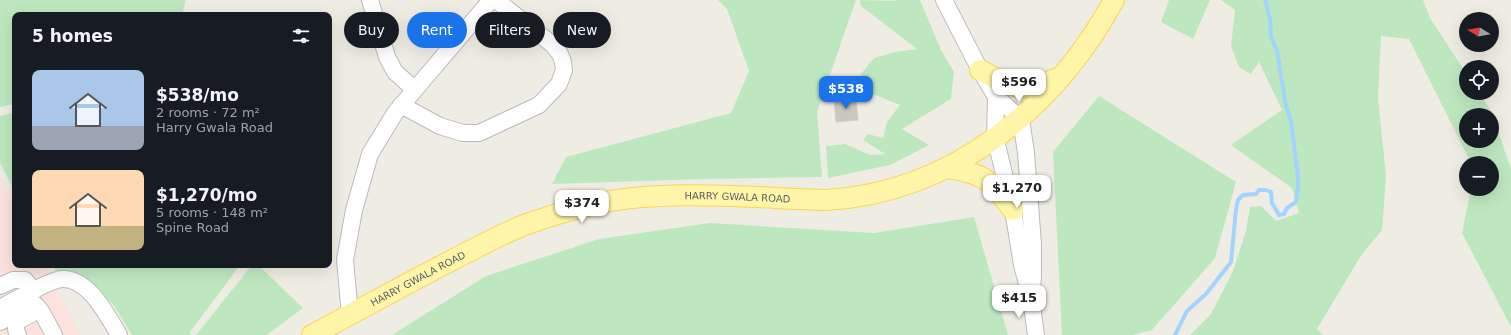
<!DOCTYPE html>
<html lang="en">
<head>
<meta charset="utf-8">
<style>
  :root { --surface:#171b24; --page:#20242c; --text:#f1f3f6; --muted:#9ea1a6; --accent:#1a73e8 }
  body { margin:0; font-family:"DejaVu Sans",sans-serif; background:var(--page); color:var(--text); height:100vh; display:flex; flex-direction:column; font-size:15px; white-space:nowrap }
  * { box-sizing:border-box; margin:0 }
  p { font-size:13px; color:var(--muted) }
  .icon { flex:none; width:22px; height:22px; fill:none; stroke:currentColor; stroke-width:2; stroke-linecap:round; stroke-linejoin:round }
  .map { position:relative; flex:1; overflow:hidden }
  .drawer { position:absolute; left:12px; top:12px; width:320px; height:256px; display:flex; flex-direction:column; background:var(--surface); border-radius:8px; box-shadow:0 4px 16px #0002 }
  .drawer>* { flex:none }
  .top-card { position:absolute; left:344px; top:12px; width:380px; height:36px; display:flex; gap:8px }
  .needle { width:26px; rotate:281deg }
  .controls { position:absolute; left:1459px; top:12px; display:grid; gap:8px }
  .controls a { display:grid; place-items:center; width:40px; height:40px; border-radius:50%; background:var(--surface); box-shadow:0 4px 16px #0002; font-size:20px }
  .price { position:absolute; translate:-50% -34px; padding:0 9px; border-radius:8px; background:#fff; color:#222; font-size:13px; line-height:26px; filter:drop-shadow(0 1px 2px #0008) }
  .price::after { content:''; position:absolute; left:50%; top:24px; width:12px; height:9px; margin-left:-6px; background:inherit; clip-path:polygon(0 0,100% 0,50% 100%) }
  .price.active { background:var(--accent); color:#fff }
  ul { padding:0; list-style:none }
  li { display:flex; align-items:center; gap:12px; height:100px; padding:0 20px }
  li span { display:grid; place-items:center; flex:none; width:112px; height:80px; border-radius:8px; color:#555 }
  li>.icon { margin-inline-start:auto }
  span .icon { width:48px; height:48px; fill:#fffc; stroke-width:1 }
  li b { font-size:17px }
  h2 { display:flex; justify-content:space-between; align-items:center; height:48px; padding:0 20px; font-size:17px }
  .chip { padding:0 14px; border-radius:18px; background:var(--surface); box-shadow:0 4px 16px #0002; font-size:14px; line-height:36px }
  .chip.active { background:var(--accent); color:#fff }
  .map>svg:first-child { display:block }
  .medical { fill:#fde2de }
  .green { fill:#bde8bf; fill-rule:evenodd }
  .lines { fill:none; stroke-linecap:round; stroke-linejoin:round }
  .stream { stroke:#a3d3ff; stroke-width:4 }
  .building { fill:#cac7c0; stroke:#d4cfc1 }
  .minor-casing { stroke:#b8bbc0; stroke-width:18 }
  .major-casing { stroke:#fbd34f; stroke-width:22 }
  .minor { stroke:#fff; stroke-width:16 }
  .major { stroke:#fff5a8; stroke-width:20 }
  .labels { text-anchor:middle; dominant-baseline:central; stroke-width:3; stroke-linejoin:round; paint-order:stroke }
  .street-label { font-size:10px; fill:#5b5f65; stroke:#fff }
</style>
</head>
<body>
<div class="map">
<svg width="1511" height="335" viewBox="0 0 1511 335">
  <rect width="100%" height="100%" fill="#efede3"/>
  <path class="medical" d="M0,176l15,30v59h29l36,70h-80z"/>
  <g class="green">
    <path d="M0,0h186l-4,15h-167v89l-15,3z"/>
    <path d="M718,0h138l-39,112 5,65 -118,2 -152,5 14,-27 165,-44 18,-42 -22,-62z"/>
    <path d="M860,0l35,1v-1h25l21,50 13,22 -3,27 -49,30 27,16 -39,20 -62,13 -2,-32 19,-2 25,11 15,-1 -22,-14 5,-6 15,4 4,-16 13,-17 -37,-15 -2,-16 13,-16 21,-6 22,-3 -56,-43z"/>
    <path d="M1169,0h41l-17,39 -32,-17z"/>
    <path d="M1221,0h202l7,18 36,55v20h13l12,18 20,58v158l-49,-94 9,-44h21v-26h-21l-62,-124 -28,-3 -3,62 8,78 -4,54 -20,24 -45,75 6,6h-133l21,-21 22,-43 13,-40 4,-24 11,-1 15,15 23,-8 -7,-25 -61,-43 51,-35 -23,-48 -8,12 -12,-7 -8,-21 4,-36zM1466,115h26v26h-26z"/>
    <path d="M1099,96l137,86 -21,76 -63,72 -19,5h-71l-9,-183z"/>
    <path d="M15,112v80l-15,-29v-47z"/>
    <path d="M974,217l34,118h-616l94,-59 113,-37 111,-16 164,10z"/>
    <path d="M53,265h187l-50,67 1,3h-59l-19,-31 -32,-26 -25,-7z"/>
    <path d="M252,265h6l45,43 -36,27h-71z"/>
  </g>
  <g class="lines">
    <path class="stream" d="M1175,335l12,-24 19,-17 25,-32 5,-53 2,-9 5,-5 13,-1 3,-4h7l5,2 1,11 7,12 5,-1 3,-6 9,-6 2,-14v-11l-7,-56 -5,-15 -9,-55 -6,-15 -1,-17 -5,-19"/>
  </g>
  <path class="building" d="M856,99l2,21 -22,2 -2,-21z"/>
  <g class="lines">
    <g class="minor-casing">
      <g id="minor">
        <path d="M370,0l17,57 8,15 19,17"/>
        <path d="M944,0l36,70 16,27 25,22 5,34 7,91v33l-2,22"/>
        <path d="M996,97l-1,40 18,73 9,55 9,34 5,36"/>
        <path d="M401,105l39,21 23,7h16l60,-28 20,-21 5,-14 -1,-8 -3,-8 -7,-9 -57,-45"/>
        <path d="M0,286l13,-6h12l9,11"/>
        <path d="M0,308c13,-7 49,-28 62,-29 27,-1 45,36 57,56"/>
        <path d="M350,315l-5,-55 9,-50 16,-56 25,-41 96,-113"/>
        <path d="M0,322l31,-17h5l5,6 13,24"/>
        <path d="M18,335c-6,-12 2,-16 12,-20"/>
      </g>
    </g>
    <g class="major-casing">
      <g id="major">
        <path d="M980,70c12,6 27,16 41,17 13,1 27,-6 40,-10"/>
        <path d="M946,168c39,5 44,12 67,42"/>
        <path id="s1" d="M312,335c51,-27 101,-55 152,-81 22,-11 43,-23 66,-31 23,-8 46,-15 70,-20 71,-14 154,-5 226,-3 126,-7 229,-92 288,-200"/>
      </g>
    </g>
    <use href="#minor" class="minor"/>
    <use href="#major" class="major"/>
  </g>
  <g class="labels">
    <g class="street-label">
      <text stroke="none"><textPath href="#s1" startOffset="456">HARRY GWALA ROAD</textPath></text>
      <text stroke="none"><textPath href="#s1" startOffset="120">HARRY GWALA ROAD</textPath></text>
    </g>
  </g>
</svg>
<div class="controls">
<a><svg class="needle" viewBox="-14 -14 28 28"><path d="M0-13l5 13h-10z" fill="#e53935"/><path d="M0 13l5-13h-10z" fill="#9ea1a6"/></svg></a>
<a><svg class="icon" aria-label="locate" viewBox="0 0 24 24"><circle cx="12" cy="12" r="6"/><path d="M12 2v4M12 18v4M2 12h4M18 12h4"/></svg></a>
<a>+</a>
<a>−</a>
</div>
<b class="price" style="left:1019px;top:103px">$596</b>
<b class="price active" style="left:846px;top:110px">$538</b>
<b class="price" style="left:1017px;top:209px">$1,270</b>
<b class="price" style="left:582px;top:224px">$374</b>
<b class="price" style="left:1019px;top:319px">$415</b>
<div class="top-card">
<a class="chip">Buy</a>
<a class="chip active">Rent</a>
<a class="chip">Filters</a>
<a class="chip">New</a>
</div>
<section class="drawer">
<h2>5 homes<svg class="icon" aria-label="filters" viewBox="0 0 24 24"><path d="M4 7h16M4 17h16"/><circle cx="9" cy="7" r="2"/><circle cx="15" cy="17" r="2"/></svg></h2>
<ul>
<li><span style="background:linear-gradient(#a9c7e8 70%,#9aa5b1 0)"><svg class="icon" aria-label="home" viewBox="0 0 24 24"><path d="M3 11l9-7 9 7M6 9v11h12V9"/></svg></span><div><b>$538/mo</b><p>2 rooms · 72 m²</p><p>Harry Gwala Road</p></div></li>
<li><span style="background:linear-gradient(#ffd9b3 70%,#c2b280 0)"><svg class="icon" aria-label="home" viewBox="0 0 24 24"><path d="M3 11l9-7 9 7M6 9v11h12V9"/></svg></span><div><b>$1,270/mo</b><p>5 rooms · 148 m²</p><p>Spine Road</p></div></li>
</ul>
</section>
</div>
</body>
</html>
